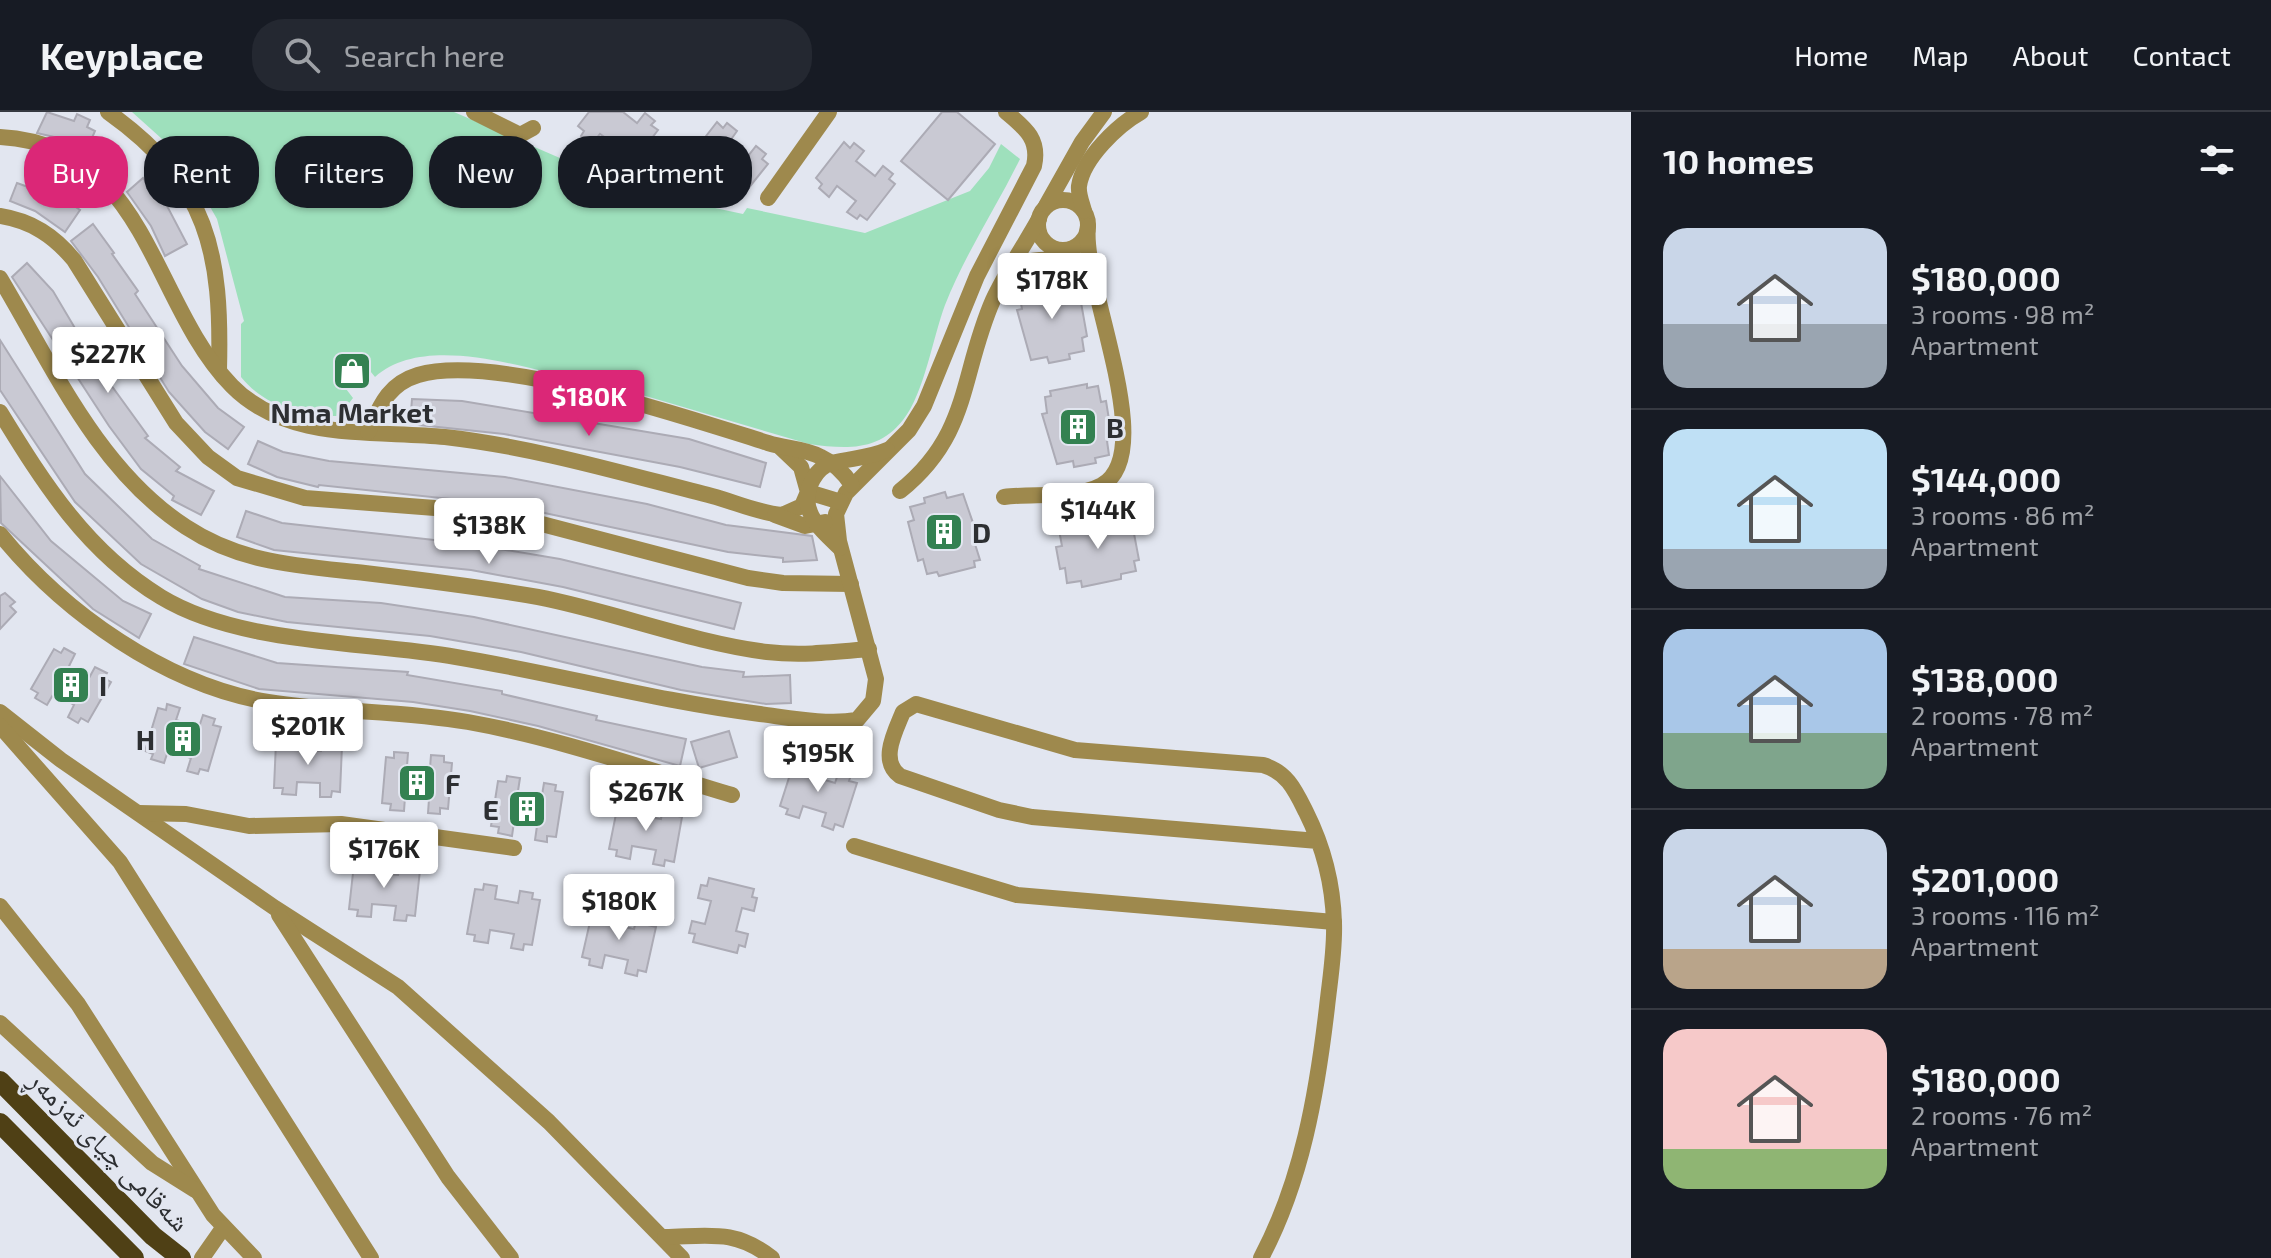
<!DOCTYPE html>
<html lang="en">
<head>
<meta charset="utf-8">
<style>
  :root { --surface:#171b24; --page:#242831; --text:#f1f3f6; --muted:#9ea1a6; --line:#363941; --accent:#db2777 }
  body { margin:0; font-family:"Exo 2","Noto Naskh Arabic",sans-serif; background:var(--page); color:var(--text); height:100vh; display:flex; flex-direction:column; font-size:30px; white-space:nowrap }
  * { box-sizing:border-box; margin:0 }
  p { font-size:26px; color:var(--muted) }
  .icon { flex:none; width:44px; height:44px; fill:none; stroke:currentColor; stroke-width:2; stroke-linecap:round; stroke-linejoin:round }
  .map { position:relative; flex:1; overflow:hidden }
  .drawer { display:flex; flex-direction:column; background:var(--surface); width:640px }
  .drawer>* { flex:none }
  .hud { position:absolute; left:24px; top:24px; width:760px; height:72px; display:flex; gap:16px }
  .price { position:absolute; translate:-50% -68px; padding:0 18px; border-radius:8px; background:#fff; color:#222; font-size:26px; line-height:52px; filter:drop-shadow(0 2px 4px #0008) }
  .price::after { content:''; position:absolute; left:50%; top:48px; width:24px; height:18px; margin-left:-12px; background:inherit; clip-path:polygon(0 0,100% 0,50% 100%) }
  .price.current { background:var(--accent); color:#fff }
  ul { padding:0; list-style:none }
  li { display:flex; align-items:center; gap:24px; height:200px; padding:0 32px }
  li+li { border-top:2px solid var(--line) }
  li span { display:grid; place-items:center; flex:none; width:224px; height:160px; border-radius:24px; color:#555 }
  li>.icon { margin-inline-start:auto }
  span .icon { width:96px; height:96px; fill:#fffc; stroke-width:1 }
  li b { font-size:34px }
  h2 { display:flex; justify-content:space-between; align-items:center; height:96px; padding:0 32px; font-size:34px }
  .pill { padding:0 28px; border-radius:32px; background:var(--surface); box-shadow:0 2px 6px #0004; font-size:28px; line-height:72px }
  .pill.current { background:var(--accent); color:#fff }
  header { display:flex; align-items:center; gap:48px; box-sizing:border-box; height:112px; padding:0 40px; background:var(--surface); border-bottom:2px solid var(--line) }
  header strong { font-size:38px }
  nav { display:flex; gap:44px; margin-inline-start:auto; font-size:28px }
  .search { width:560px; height:72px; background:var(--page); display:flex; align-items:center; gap:20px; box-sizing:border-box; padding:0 28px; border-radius:32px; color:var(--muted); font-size:30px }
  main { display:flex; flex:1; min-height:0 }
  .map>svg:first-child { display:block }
  .green { fill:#9ee0bc }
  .building { fill:#c9c9d3; stroke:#acabb5; stroke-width:2 }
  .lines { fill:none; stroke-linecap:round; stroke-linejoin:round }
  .minor { stroke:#9e894d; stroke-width:16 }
  .major { stroke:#4f4015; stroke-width:20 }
  .labels { text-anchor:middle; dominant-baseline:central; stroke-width:6; stroke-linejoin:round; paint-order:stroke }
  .poi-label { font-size:28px; font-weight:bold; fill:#2d2f32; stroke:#e2e6f0; text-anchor:start }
  .street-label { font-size:28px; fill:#2d2f32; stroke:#e2e6f0 }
</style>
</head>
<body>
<header>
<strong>Keyplace</strong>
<div class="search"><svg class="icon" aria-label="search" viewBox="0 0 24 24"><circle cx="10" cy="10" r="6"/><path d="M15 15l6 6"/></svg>Search here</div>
<nav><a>Home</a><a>Map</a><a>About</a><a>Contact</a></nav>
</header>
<main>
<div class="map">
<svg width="1631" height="1146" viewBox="0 0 1631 1146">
  <rect width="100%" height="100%" fill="#e2e6f0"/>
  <path class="green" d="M132,0h322l182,79 107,23 4,-6 118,25 105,-42 19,-23 12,-24 19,15c-24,49 -55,95 -75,146 -12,32 -21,89 -42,115 -25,32 -58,29 -94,24l-211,-62 -9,-8 -4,8c-57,-13 -160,-50 -210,-5l-17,-21 -25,16 20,26 -14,18c-35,1 -75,-10 -98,-39v-53l3,-3 -27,-102 -36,-63z"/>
  <g class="building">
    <path d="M47,0l27,9 3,-7 13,6 -3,7 8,4 -10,23 -31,-17 -17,-4z"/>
    <path d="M589,0h34l14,11 8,-10 10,8 -4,4 7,5 -28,37 -7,-5 -3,5 -10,-8 9,-11 -19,-14 -8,10 -11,-8 3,-5 -6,-5z"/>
    <path d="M942,0h15l38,32 -47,56 -47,-39z"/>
    <path d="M717,10l6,6 4,-5 10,8 -7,10 18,15 8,-10 10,8 -4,5 6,5 -29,36 -6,-5 -4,4 -9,-7 9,-11 -19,-15 -8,11 -11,-9 4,-5 -6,-5z"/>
    <path d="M844,30l6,6 4,-5 10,8 -8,10 19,15 8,-10 10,8 -4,5 6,5 -28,36 -7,-5 -3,4 -10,-7 9,-11 -19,-15 -8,11 -10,-9 3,-4 -6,-6z"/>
    <path d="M143,66l22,24 22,42 -22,12 -14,-30 -24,-34z"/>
    <path d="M17,71l33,12 3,-4 27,19 -15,22 -30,-21 -25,-10z"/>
    <path d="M93,112l21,29 -2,1 26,37 -3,3 47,72 36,42 26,19 -16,22 -23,-17 -36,-40 -71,-115 -27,-36z"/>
    <path d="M27,151l26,28 45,76 50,69 -3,2 35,29 -4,4 38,20 -13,24 -29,-15 2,-4 -33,-27 -32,-43 -97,-149z"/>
    <path d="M1061,168l1,4 10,-2 3,16 5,-1 7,39 -5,2 2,13 -15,3 1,5 -21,4 -2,-6 -16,3 -14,-50 5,-1 -3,-16 6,-1 -1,-5z"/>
    <path d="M0,228l85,134 67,65 48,27 -1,3 86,28 96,6 93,14 228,50 42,5 -1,5 47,-2 1,28 -25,1 -85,-14 -160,-38 -91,-16 -143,-14 -49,-10 -36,-13 -61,-35 -66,-62 -75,-112z"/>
    <path d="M1087,272v4l11,-2 3,16 5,-1 6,37 -5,3 2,14 -14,3 1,5 -22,4 -1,-6 -16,3 -15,-50 5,-1 -2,-16 6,-1 -1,-5z"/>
    <path d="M412,287l50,2 227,38 77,24 -6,24 -80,-20 -176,-33 -94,-10z"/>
    <path d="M258,329l25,11 46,9 176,16 142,27 79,21 86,11 5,24 -34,2v-4l-55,-6 -221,-47 -188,-20 -1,2 -41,-10 -29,-13z"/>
    <path d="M0,364l51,65 72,60 28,13 -12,24 -46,-29 -92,-86z"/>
    <path d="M945,380l2,6 16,-4 17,49 -5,1 5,16 -6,1 1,6 -36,9 -2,-4 -10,2 -4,-15 -5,2 -10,-39 6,-2 -4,-13 15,-4 -1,-5z"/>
    <path d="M246,399l36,12 188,21 90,15 181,44 -7,26 -171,-42 -92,-17 -197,-20 -37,-13z"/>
    <path d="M1109,404l1,5 16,-3 1,6 5,-1 7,37 -5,1 2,10 -15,3v5l-39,8 -1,-6 -14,2 -2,-15 -5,1 -4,-22 6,-1 -3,-16z"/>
    <path d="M5,481l10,9 -5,4 6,6 -16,17v-33z"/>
    <path d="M194,525l83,26 131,9 -1,3 95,16v3l95,22 -1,4 90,19 -6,27 -142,-40 -68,-15 -57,-9 -154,-13 -75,-25z"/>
    <path d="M64,536l11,6 -6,12 20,12 6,-11 12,6 -3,5 7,4 -23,40 -7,-4 -3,5 -10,-6 6,-12 -20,-12 -7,12 -12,-7 3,-5 -7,-4 23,-40 7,4z"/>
    <path d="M167,592l13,4 -4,12 23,7 4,-12 12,4 -2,6 8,2 -13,44 -8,-2 -2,5 -11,-3 4,-13 -23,-7 -4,12 -13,-4 2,-5 -8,-3 13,-43 8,2z"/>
    <path d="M729,619l8,26 -38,11 -8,-26z"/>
    <path d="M285,625h13l-1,13 24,1 1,-12 12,1v5l8,1 -2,46 -8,-1 -1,6h-11v-14l-23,-1 -1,13 -14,-1 1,-6h-9l2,-46 9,1z"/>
    <path d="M394,640l14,1 -1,13 23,2 1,-13 13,1v6l8,1 -4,46 -8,-1v6l-12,-1 1,-14 -24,-2 -1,14 -14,-1 1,-6 -9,-1 4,-46 8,1z"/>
    <path d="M804,647l12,5 -4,12 23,7 4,-12 12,4 -2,6 8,2 -14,44 -8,-3 -2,6 -11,-4 4,-13 -23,-7 -4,12 -13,-4 2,-5 -8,-3 14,-44 8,3z"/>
    <path d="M507,664l13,2 -2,13 24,4 2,-12 12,2 -1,6 8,1 -7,45 -9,-1v6l-12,-2 2,-14 -23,-4 -2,14 -14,-3 1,-6 -8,-1 7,-45 8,1z"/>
    <path d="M627,688l13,2 -3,13 24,4 2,-12 12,2 -1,6 8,2 -8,45 -9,-2 -1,6 -11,-2 3,-14 -24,-4 -2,13 -14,-3 1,-6 -8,-1 9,-45 8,1z"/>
    <path d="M362,746l14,2 -2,13 24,2 1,-12 13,1 -1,6h9l-5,46 -8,-1 -1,6 -12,-1 2,-14 -24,-2 -1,13 -14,-1 1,-6 -9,-1 5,-45h8z"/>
    <path d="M709,766l45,11 -2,8 5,1 -3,13 -12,-3 -6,23 12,3 -3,13 -6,-2 -2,8 -44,-11 2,-8 -6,-1 3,-12 13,3 6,-23 -13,-3 3,-13 6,1z"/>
    <path d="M484,772l13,2 -2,13 23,4 2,-12 13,2 -1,6 8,1 -8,45 -8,-1 -1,6 -12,-2 3,-14 -24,-4 -2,13 -14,-2 1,-6 -8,-1 8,-45 8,1z"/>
    <path d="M601,797l13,2 -3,13 23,5 3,-12 13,3 -2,5 8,2 -10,45 -8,-2 -1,6 -12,-3 3,-13 -23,-5 -3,13 -13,-3 1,-6 -8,-2 10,-44 8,1z"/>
  </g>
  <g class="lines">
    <g class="minor">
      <path d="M108,0c101,72 114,141 111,258"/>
      <path d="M474,0l46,23 13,-7"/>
      <path d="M0,25c148,8 150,165 232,249 55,56 142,44 213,51 89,10 180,37 267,59 23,6 46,17 70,19l20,-9 6,-14 -7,-25 -20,-19"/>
      <path d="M768,86l61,-86"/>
      <circle cx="1063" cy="113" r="25"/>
      <path d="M1046,94l36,-64 22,-30"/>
      <path d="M1084,99c-2,-8 -6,-17 -5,-25 4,-28 39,-61 62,-74"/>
      <path d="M0,104c32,5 54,20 74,44l102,163 32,34 29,21 68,20 156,12 77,13 210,55 35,5 68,1"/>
      <path d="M1013,154c28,-10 51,-8 78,7"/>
      <path d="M0,166c52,87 98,192 186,249 56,37 115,39 179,46 58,7 116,14 173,24 77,15 152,45 229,55 35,4 68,0 102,-3"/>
      <path d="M0,300c44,72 87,140 161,185 79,48 204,44 295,60 102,17 201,44 304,57 31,4 66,11 97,6l16,-19 3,-22 -37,-138 -3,-27 10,-21 63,-63 15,-24 53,-130 57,-110c6,-27 -9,-38 -28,-54"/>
      <path d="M368,320c12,-26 20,-48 50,-57 77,-23 270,43 350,68 18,6 36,5 53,14 13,6 23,16 31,28"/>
      <path d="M900,379c71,-57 60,-116 93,-191 13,-28 31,-54 46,-81"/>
      <path d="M808,380l33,10"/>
      <path d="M1004,385c30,-4 72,2 98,-12 58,-33 -21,-200 -14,-259"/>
      <path d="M775,403l30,11 20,-4"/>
      <path d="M0,422c64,79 166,151 268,168 66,11 134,8 200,20 90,16 177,47 264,73"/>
      <path d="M840,436c-20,-19 -44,-39 -27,-69 4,-7 11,-14 19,-16 19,-5 37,-5 55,-13"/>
      <path d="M0,600l61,48 214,148 123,79 151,135 133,136"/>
      <path d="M0,614l120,136 251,396"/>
      <path d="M139,701l47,1 63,12 92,-2 173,24"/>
      <path d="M854,734l163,49 317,27"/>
      <path d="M0,794l78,98 135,211 41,43"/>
      <path d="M279,803l169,262 63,81"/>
      <path d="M0,911l152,140 43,27"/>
      <path d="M665,1125c45,-1 70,-8 107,21"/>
      <path d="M202,1146l21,-30"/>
      <path d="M1261,1146c41,-77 56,-165 66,-251 3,-28 8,-56 7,-84 -1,-39 -11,-77 -28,-111 -11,-22 -19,-40 -43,-47l-188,-15 -159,-46 -13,8c-8,20 -24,49 -3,64l99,34 33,7 286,24"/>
    </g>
    <g class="major">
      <path d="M0,969l153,155 28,22"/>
      <path d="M0,1011l134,135"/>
    </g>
  </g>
  <defs>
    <g id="shop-square" transform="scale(2)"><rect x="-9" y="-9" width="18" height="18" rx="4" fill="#338151" stroke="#e2e6f0"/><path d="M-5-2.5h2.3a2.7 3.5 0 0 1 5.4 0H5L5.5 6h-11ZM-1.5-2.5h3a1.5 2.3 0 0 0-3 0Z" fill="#fff"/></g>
    <g id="building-square" transform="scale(2)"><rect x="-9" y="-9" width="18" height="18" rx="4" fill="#338151" stroke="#e2e6f0"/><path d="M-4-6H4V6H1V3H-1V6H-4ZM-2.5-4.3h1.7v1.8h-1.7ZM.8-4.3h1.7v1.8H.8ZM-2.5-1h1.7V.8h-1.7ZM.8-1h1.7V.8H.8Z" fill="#fff"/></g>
  </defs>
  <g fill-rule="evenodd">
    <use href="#shop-square" x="352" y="259"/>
    <use href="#building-square" x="1078" y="315"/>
    <use href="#building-square" x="944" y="420"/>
    <use href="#building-square" x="71" y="573"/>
    <use href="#building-square" x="183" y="627"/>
    <use href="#building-square" x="417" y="671"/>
    <use href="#building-square" x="527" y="697"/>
  </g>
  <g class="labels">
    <g class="poi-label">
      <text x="352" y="300" text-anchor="middle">Nma Market</text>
      <text x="1106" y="315">B</text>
      <text x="972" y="420">D</text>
      <text x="99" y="573">I</text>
      <text x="155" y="627" text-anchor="end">H</text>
      <text x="445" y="671">F</text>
      <text x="499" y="697" text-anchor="end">E</text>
    </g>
    <g class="street-label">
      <text transform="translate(110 1038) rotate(45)">شەقامی چیای ئەزمەڕ</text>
    </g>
  </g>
</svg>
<b class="price" style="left:1052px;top:209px">$178K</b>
<b class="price" style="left:108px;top:283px">$227K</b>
<b class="price current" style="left:589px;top:326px">$180K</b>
<b class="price" style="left:1098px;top:439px">$144K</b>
<b class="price" style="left:489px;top:454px">$138K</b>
<b class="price" style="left:308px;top:655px">$201K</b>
<b class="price" style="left:818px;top:682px">$195K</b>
<b class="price" style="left:646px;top:721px">$267K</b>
<b class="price" style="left:384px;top:778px">$176K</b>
<b class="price" style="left:619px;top:830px">$180K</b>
<div class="hud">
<a class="pill current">Buy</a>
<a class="pill">Rent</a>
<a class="pill">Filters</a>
<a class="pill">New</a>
<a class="pill">Apartment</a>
</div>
</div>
<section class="drawer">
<h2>10 homes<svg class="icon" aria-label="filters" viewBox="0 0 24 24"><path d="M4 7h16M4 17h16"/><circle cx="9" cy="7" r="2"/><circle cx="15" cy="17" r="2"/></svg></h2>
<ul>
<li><span style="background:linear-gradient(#c9d6e8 60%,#9aa5b1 0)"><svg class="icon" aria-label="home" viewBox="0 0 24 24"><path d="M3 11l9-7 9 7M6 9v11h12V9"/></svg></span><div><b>$180,000</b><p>3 rooms · 98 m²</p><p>Apartment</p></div></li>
<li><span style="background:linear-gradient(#bfe0f5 75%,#9aa5b1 0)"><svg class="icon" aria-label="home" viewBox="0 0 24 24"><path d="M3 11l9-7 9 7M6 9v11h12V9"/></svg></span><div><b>$144,000</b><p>3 rooms · 86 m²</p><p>Apartment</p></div></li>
<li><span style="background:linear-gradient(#a9c7e8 65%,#7fa58c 0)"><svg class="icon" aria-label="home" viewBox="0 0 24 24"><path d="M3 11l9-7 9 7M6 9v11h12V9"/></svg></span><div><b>$138,000</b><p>2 rooms · 78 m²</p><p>Apartment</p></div></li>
<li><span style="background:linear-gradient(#c9d6e8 75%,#b9a48a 0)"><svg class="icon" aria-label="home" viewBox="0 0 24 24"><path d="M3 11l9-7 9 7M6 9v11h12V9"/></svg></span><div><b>$201,000</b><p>3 rooms · 116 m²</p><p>Apartment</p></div></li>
<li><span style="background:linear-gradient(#f6c9c9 75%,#8fb573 0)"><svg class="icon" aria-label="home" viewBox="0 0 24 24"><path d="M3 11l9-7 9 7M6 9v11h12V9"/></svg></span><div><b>$180,000</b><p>2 rooms · 76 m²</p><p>Apartment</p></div></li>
</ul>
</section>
</main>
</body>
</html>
